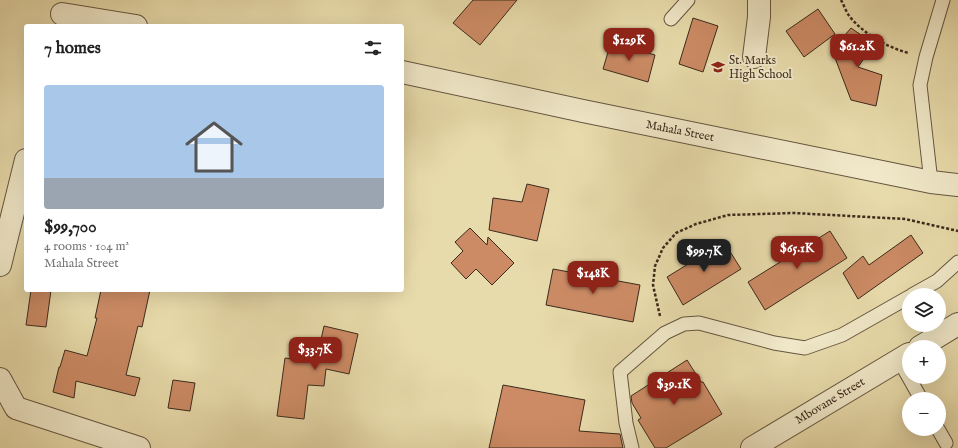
<!DOCTYPE html>
<html lang="en">
<head>
<meta charset="utf-8">
<style>
  :root { --surface:#fff; --page:#f6f6f6; --text:#222; --muted:#767676; --accent:#8f2418 }
  body { margin:0; font-family:"IM FELL English",serif; background:var(--page); color:var(--text); height:100vh; display:flex; flex-direction:column; font-size:15px; white-space:nowrap }
  * { box-sizing:border-box; margin:0 }
  p { font-size:13px; color:var(--muted) }
  .icon { flex:none; width:22px; height:22px; fill:none; stroke:currentColor; stroke-width:2; stroke-linecap:round; stroke-linejoin:round }
  .map { position:relative; flex:1; overflow:hidden }
  .drawer { position:absolute; left:24px; top:24px; width:380px; height:268px; display:flex; flex-direction:column; background:var(--surface); border-radius:4px; box-shadow:0 4px 16px #0002 }
  .drawer>* { flex:none }
  .fabs { position:absolute; left:902px; top:288px; display:grid; gap:8px }
  .fabs a { display:grid; place-items:center; width:44px; height:44px; border-radius:50%; background:var(--surface); box-shadow:0 4px 16px #0002; font-size:20px }
  .price { position:absolute; translate:-50% -34px; padding:0 9px; border-radius:8px; background:var(--accent); color:#fff; font-size:13px; line-height:26px; filter:drop-shadow(0 1px 2px #0008) }
  .price::after { content:''; position:absolute; left:50%; top:24px; width:12px; height:9px; margin-left:-6px; background:inherit; clip-path:polygon(0 0,100% 0,50% 100%) }
  .price.selected { background:#222; color:#fff }
  ul { padding:0; list-style:none }
  li { display:grid; align-content:center; gap:8px; height:212px; padding:0 20px }
  li span { display:grid; place-items:center; height:124px; border-radius:4px; color:#555 }
  li>.icon { margin-inline-start:auto }
  span .icon { width:72px; height:72px; fill:#fffc; stroke-width:1 }
  li b { font-size:17px }
  h2 { display:flex; justify-content:space-between; align-items:center; height:48px; padding:0 20px; font-size:17px }
  .map>svg:first-child { display:block }
  .building { fill:#cc8b65; stroke:#3b2a1c }
  .lines { fill:none; stroke-linecap:round; stroke-linejoin:round }
  .service-casing { stroke:#665640; stroke-width:15 }
  .minor-casing { stroke:#665640; stroke-width:24 }
  .tertiary-casing { stroke:#665640; stroke-width:24 }
  .path { stroke:#3b2a1c; stroke-width:2.5; stroke-dasharray:3 2; stroke-linecap:butt }
  .service { stroke:#f0e8c8; stroke-width:13 }
  .minor { stroke:#f0e8c8; stroke-width:22 }
  .tertiary { stroke:#f0e8c8; stroke-width:22 }
  .labels { text-anchor:middle; dominant-baseline:central; stroke-width:4; stroke-linejoin:round; paint-order:stroke }
  .poi-label { font-size:12px; fill:#3b2a1c; stroke:#f0e8c8; text-anchor:start }
  .street-label { font-size:12px; fill:#3b2a1c; stroke:#f0e8c8 }
</style>
</head>
<body>
<div class="map">
<svg width="958" height="448" viewBox="0 0 958 448">
  <rect width="100%" height="100%" fill="#e8dbab"/>
  <filter id="stains"><feTurbulence type="fractalNoise" baseFrequency=".005" numOctaves="4"/><feColorMatrix values="0 0 0 0 .2 0 0 0 0 .09 0 0 0 0 .02 0 0 0 .5 -.17"/></filter>
  <radialGradient id="worn" r=".72"><stop offset=".6" stop-color="#630" stop-opacity="0"/><stop offset="1" stop-color="#630" stop-opacity=".3"/></radialGradient>
  <g class="building">
    <path d="M473,0h44l-37,45 -27,-22z"/>
    <path d="M818,9l17,25 -31,23 -18,-26z"/>
    <path d="M693,18l25,8 -15,46 -24,-8z"/>
    <path d="M851,28l23,16 -16,23 24,8 -6,31 -25,-6 -19,-50z"/>
    <path d="M611,42l44,13 -7,27 -45,-13z"/>
    <path d="M527,184l22,5 -12,52 -48,-11 4,-32 29,4z"/>
    <path d="M470,228l17,17 1,-8 26,26 -22,22 -16,-16 -10,10 -15,-16 12,-12 -8,-9z"/>
    <path d="M830,231l17,27 -82,52 -17,-28z"/>
    <path d="M911,235l12,18 -65,46 -15,-26 20,-17 6,9z"/>
    <path d="M724,242l17,27 -58,36 -16,-28z"/>
    <path d="M553,269l87,16 -7,37 -87,-17z"/>
    <path d="M31,290h20l-5,37 -20,-2z"/>
    <path d="M101,290h49l-8,37 -4,-1 -12,49 14,3 -5,18 -59,-15 -2,17 -21,-6 6,-25h1l5,-17 22,6 10,-38h-2z"/>
    <path d="M324,326l34,8 -9,40 -23,-5 -2,17 -16,-1 -4,34 -27,-3 8,-58 31,4z"/>
    <path d="M687,360l14,22h2l19,32 -56,34h-11l-17,-28 3,-2 -9,-15 -1,-7z"/>
    <path d="M173,380l22,3 -5,28 -22,-3z"/>
    <path d="M503,385l82,15 -6,31 41,3 3,14h-134z"/>
  </g>
  <g class="lines">
    <g class="service-casing">
      <g id="service">
        <path d="M671,19l17,-19"/>
        <path d="M931,182l-11,-97 6,-28 17,-57"/>
        <path d="M912,295l25,-14 21,-19"/>
        <path d="M899,360l22,39"/>
        <path d="M938,429l8,14"/>
        <path d="M632,448l-6,-25 -6,-51 45,-39 19,-9 15,-1 75,20 31,5 37,-13 67,-38"/>
      </g>
    </g>
    <g class="minor-casing">
      <g id="minor">
        <path d="M62,14l74,12"/>
        <path d="M754,57l5,-40v-17"/>
        <path d="M402,72l181,39 348,71 27,3"/>
        <path d="M0,265l26,-105"/>
        <path d="M0,379l16,29 123,40"/>
      </g>
    </g>
    <g class="tertiary-casing">
      <g id="tertiary">
        <path d="M920,347l38,-23"/>
        <path d="M752,448l157,-94"/>
      </g>
    </g>
    <g class="path">
      <path d="M841,0c3,5 5,12 9,17 14,17 38,31 59,36"/>
      <path d="M660,316l-7,-31 2,-19 8,-18 13,-15 20,-9 32,-9 66,-2 111,6 53,12"/>
    </g>
    <use href="#service" class="service"/>
    <use href="#minor" class="minor"/>
    <use href="#tertiary" class="tertiary"/>
  </g>
  <defs>
    <g id="school-bare" transform="scale(1.08)"><path d="M0-5L7-2L0 1L-7-2ZM-4 1L0 2.5L4 1V4Q0 6-4 4Z" fill="#8f2418" stroke="#f0e8c8" stroke-width="2.5" paint-order="stroke"/></g>
  </defs>
  <g fill-rule="evenodd">
    <use href="#school-bare" x="718" y="67"/>
  </g>
  <g class="labels">
    <g class="poi-label">
      <text x="729" y="60">St. Marks<tspan x="729" dy="14">High School</tspan></text>
    </g>
    <g class="street-label">
      <text transform="translate(680 131) rotate(11)">Mahala Street</text>
      <text transform="translate(830 401) rotate(-31)">Mbovane Street</text>
    </g>
  </g>
  <rect width="100%" height="100%" filter="url(#stains)"/>
  <rect width="100%" height="100%" fill="url(#worn)"/>
</svg>
<div class="fabs">
<a><svg class="icon" aria-label="layers" viewBox="0 0 24 24"><path d="M12 4l9 5-9 5-9-5zM3 14l9 5 9-5"/></svg></a>
<a>+</a>
<a>−</a>
</div>
<b class="price" style="left:629px;top:62px">$129K</b>
<b class="price" style="left:857px;top:68px">$61.2K</b>
<b class="price" style="left:797px;top:270px">$65.1K</b>
<b class="price selected" style="left:704px;top:273px">$99.7K</b>
<b class="price" style="left:593px;top:295px">$148K</b>
<b class="price" style="left:315px;top:371px">$33.7K</b>
<b class="price" style="left:674px;top:406px">$39.1K</b>
<section class="drawer">
<h2>7 homes<svg class="icon" aria-label="filters" viewBox="0 0 24 24"><path d="M4 7h16M4 17h16"/><circle cx="9" cy="7" r="2"/><circle cx="15" cy="17" r="2"/></svg></h2>
<ul>
<li><span style="background:linear-gradient(#a9c7e8 75%,#9aa5b1 0)"><svg class="icon" aria-label="home" viewBox="0 0 24 24"><path d="M3 11l9-7 9 7M6 9v11h12V9"/></svg></span><div><b>$99,700</b><p>4 rooms · 104 m²</p><p>Mahala Street</p></div></li>
</ul>
</section>
</div>
</body>
</html>
